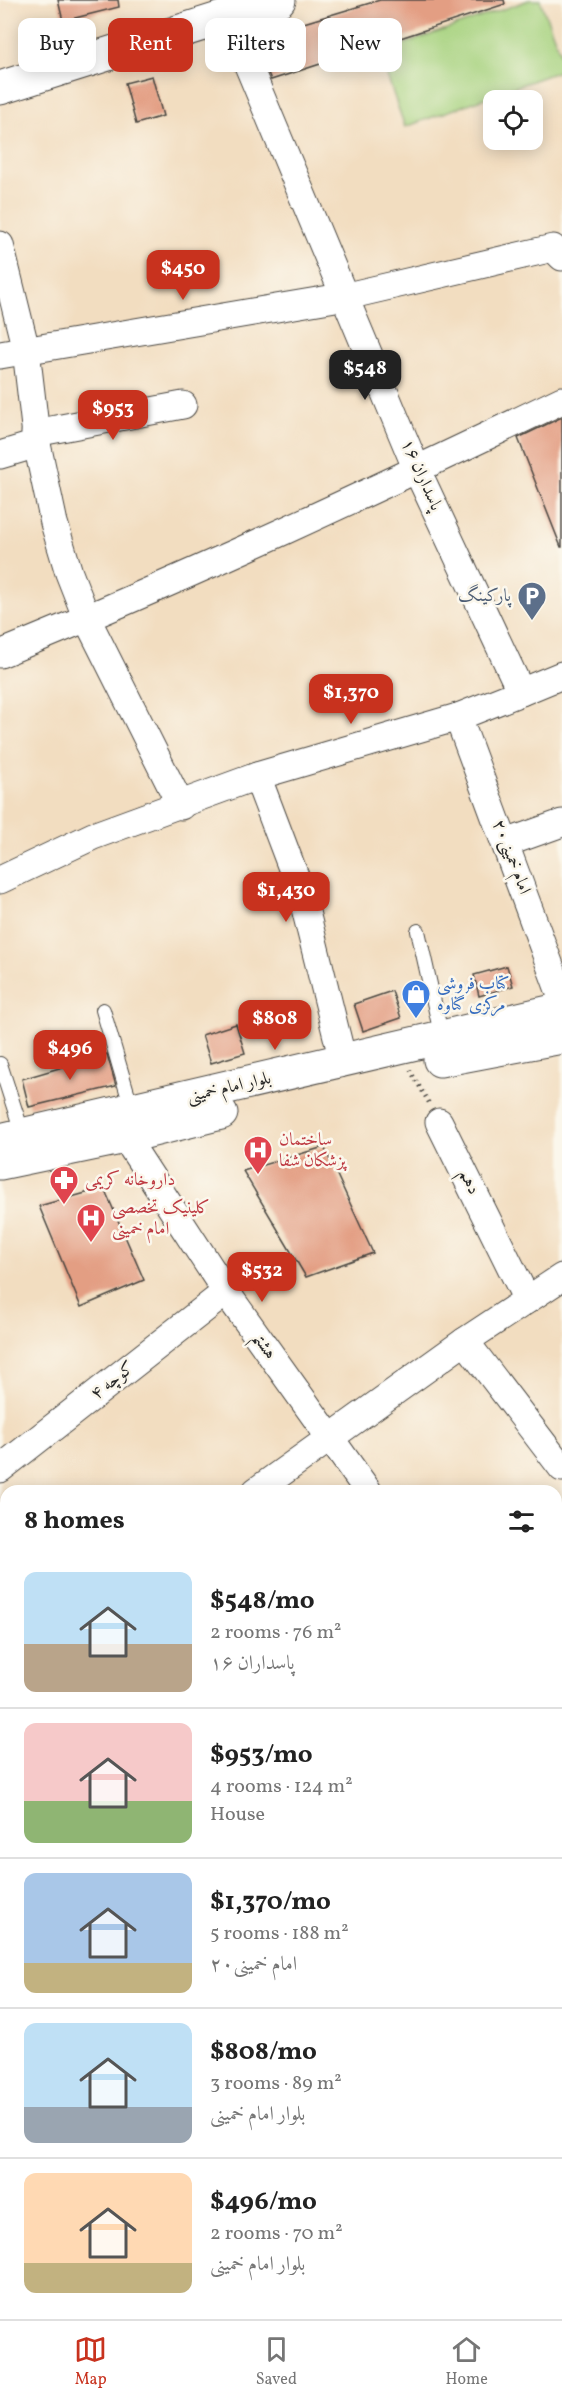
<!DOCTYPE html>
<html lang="en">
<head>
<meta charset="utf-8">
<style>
  :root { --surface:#fff; --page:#f6f6f6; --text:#222; --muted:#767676; --line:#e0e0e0; --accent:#c8321e }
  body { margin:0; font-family:Vollkorn,Amiri,serif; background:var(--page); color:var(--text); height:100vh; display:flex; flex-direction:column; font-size:22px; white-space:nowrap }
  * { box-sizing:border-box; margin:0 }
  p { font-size:20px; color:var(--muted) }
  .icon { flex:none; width:33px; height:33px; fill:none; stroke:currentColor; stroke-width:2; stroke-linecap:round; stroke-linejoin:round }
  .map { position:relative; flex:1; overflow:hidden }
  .details { position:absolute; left:0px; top:1485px; width:562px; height:834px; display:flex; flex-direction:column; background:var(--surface); border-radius:18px 18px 0 0; box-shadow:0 3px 15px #0003 }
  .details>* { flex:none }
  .banner { position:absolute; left:18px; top:18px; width:526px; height:54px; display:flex; gap:12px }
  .buttons { position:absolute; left:483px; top:90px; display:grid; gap:12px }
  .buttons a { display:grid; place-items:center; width:60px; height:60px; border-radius:12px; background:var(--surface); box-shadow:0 3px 15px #0003; font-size:30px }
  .price { position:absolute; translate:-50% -51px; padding:0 14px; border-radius:12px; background:var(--accent); color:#fff; font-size:20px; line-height:39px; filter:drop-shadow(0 2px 3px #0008) }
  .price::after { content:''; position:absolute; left:50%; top:36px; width:18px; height:14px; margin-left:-9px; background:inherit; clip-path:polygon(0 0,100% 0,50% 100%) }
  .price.on { background:#222; color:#fff }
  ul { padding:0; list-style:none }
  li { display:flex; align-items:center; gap:18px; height:150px; padding:0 24px }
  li+li { border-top:2px solid var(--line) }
  li span { display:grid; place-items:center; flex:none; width:168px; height:120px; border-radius:12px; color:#555 }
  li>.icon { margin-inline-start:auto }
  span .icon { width:72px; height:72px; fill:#fffc; stroke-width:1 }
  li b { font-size:26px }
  h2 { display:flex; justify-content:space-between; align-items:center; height:72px; padding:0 24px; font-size:26px }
  .chip { padding:0 21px; border-radius:12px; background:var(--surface); box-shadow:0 3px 15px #0003; font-size:21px; line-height:54px }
  .chip.on { background:var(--accent); color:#fff }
  .tab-bar { display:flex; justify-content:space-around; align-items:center; height:84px; border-top:2px solid var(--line); background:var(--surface); font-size:16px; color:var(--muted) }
  .tab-bar a { display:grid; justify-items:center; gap:3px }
  .tab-bar .on { color:var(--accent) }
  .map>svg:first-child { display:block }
  .green { fill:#a6d27e; stroke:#687e54; stroke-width:1.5 }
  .building { fill:#e39e83 }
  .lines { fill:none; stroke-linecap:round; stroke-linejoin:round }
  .service-casing { stroke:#494641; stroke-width:16 }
  .minor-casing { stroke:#494641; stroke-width:29 }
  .tertiary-casing { stroke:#494641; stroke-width:35 }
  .secondary-casing { stroke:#494641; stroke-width:35 }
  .path { stroke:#494641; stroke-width:4; stroke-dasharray:1.5 4.5; stroke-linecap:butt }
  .service { stroke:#fff; stroke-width:14 }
  .minor { stroke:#fff; stroke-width:27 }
  .tertiary { stroke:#fff; stroke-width:33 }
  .secondary { stroke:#fff; stroke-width:33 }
  .labels { text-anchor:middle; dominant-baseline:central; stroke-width:5; stroke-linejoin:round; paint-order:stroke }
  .street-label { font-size:18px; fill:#2b2b2b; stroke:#fbf7ec }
  .service-label { font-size:18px; fill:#4e5e75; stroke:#fbf7ec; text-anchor:end }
  .shop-label { font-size:18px; fill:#366cbe; stroke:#fbf7ec; text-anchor:start }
  .health-label { font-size:18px; fill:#be3a42; stroke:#fbf7ec; text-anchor:start }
</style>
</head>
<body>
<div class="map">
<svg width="562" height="2319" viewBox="0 0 562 2319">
  <rect width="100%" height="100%" fill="#fbf7ec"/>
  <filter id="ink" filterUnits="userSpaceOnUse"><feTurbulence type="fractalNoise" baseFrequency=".0167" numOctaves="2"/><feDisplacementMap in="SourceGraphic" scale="12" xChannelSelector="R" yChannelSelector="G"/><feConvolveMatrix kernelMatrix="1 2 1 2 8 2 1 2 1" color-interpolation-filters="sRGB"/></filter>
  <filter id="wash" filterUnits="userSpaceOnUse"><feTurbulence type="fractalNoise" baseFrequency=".008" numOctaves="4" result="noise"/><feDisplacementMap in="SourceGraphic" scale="24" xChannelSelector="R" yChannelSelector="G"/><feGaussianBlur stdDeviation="1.35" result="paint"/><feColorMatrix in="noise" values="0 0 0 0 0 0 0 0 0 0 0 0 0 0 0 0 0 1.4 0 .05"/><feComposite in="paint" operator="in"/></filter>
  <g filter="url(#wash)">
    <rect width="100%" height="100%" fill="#f2ddc0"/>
    <path class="green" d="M529,0h11l22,58v12l-157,57 -26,-74z"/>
    <g id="blocks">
      <g class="building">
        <path d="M58,0h60l1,7 -56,14z"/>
        <path d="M380,0h124l1,4 -234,76 -17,-42z"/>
        <path d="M152,76l11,40 -27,8 -11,-41z"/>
        <path d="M562,417v130h-1l-43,-109z"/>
        <path d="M507,966l6,20 -34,10 -5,-21z"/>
        <path d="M392,991l9,27 -38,13 -9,-27z"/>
        <path d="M236,1024l9,29 -34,10 -9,-28z"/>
        <path d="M107,1054l9,32 -87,21 -7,-28z"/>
        <path d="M324,1147l49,106 -67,24 -63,-106z"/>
        <path d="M104,1188l40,92 -63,27 -42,-101z"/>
      </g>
    </g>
  </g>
  <g filter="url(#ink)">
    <use href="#blocks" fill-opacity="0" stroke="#494641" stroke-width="1.5"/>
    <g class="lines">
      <g class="service-casing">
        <g id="service">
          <path d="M418,931l24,107"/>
          <path d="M103,1010l29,99"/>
          <path d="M0,1064l23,71"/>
        </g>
      </g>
      <g class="minor-casing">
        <g id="minor">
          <path d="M227,15l190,455 104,222 41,-17"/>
          <path d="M0,245l26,105 11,94 17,79 15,50 18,46 94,187"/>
          <path d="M0,355l347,-59 206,-48 9,9"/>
          <path d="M35,433l148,-28"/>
          <path d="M0,455l37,-11"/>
          <path d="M0,654c190,-77 377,-165 562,-254"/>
          <path d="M458,717l104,281"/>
          <path d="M257,776l44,116 42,169"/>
          <path d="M506,843l56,-20"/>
          <path d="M0,880l93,-44 164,-60 201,-59 63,-25"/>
          <path d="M439,1122l88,178"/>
          <path d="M125,1137l101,155 142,199"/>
          <path d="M465,1341l97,127"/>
          <path d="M0,1469l226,-177"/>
          <path d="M256,1491l209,-150 97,-64"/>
          <path d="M556,1649l6,-5"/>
          <path d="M0,1680l6,-4"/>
          <path d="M556,1732l6,6"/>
          <path d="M0,1814l6,-2"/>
          <path d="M556,1921l6,-2"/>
          <path d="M0,1979l6,-1"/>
          <path d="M556,2027l6,-2"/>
          <path d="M0,2175l6,-2"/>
          <path d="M556,2219l6,-2"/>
          <path d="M473,2313l2,6"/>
          <path d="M342,2319l13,-6"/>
        </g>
      </g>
      <g class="tertiary-casing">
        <g id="tertiary">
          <path d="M0,2098l6,20"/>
          <path d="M63,2313l1,6"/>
        </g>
      </g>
      <g class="secondary-casing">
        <g id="secondary">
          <path d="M0,88l279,-88"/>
          <path d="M440,1060l122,-23"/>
          <path d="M0,1140l562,-131"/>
          <path d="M0,1163l125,-26 96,-24"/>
        </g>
      </g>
      <path class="path" d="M410,1070l19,33"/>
      <use href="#service" class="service"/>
      <use href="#minor" class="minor"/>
      <use href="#tertiary" class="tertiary"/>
      <use href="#secondary" class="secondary"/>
    </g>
  </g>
  <defs>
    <g id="parking-pin" transform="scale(1.5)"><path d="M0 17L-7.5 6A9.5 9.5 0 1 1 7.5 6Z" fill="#5c6f8a" stroke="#fbf7ec"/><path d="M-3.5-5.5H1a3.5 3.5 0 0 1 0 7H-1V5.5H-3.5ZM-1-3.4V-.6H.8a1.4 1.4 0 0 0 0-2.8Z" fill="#fff"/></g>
    <g id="shop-pin" transform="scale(1.5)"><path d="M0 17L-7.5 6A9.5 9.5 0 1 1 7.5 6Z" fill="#3f7fe0" stroke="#fbf7ec"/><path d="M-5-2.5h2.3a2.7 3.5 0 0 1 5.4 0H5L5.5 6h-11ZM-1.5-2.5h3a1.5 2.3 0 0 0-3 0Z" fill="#fff"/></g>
    <g id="hospital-pin" transform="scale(1.5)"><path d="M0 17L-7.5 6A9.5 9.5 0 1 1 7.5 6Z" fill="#e0444e" stroke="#fbf7ec"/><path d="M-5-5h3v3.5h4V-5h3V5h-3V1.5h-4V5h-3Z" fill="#fff"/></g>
    <g id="pharmacy-pin" transform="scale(1.5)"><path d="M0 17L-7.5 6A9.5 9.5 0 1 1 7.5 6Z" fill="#e0444e" stroke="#fbf7ec"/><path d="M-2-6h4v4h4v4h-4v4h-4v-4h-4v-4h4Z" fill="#fff"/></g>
  </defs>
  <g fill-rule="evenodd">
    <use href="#parking-pin" x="532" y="596"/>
    <use href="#shop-pin" x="416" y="994"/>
    <use href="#hospital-pin" x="258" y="1150"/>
    <use href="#pharmacy-pin" x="64" y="1180"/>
    <use href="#hospital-pin" x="91" y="1218"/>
  </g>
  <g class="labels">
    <g class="street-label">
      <text transform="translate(421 475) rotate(66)">پاسداران ۱۶</text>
      <text transform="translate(511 857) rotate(69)">امام خمینی۲۰</text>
      <text transform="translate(229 1088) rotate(-13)">بلوار امام خمینی</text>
      <text transform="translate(469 1182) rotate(64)">دهم</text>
      <text transform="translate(264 1346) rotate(55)">هشتم</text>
      <text transform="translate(113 1381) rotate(-38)">کوچه ۴</text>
    </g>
    <g class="service-label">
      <text x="511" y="596">پارکینگ</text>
    </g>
    <g class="shop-label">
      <text x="437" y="984">کتاب فروشى<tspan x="437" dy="21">مرکزى گناوه</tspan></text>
    </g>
    <g class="health-label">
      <text x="279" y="1140">ساختمان<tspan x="279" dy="21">پزشکان شفا</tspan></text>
      <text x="85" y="1180">داروخانه کریمی</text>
      <text x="112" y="1208">کلینیک تخصصی<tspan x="112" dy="21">امام خمینی</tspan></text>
    </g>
  </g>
</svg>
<div class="buttons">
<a><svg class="icon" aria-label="locate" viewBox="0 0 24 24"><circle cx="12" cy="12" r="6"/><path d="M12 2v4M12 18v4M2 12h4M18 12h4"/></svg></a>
</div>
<b class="price" style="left:183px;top:301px">$450</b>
<b class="price on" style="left:365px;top:401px">$548</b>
<b class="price" style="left:113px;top:441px">$953</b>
<b class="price" style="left:351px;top:725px">$1,370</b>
<b class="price" style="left:286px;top:923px">$1,430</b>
<b class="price" style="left:275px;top:1051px">$808</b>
<b class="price" style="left:70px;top:1081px">$496</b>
<b class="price" style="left:262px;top:1303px">$532</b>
<div class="banner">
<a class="chip">Buy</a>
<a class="chip on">Rent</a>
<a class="chip">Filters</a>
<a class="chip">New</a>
</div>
<section class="details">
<h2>8 homes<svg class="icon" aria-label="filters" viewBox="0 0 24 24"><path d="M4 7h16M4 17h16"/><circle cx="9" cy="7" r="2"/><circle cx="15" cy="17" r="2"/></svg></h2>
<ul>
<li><span style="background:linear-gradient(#bfe0f5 60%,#b9a48a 0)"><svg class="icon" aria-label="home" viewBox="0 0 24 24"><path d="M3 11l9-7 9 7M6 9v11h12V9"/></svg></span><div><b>$548/mo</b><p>2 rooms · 76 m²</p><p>پاسداران ۱۶</p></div></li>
<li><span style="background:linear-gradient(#f6c9c9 65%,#8fb573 0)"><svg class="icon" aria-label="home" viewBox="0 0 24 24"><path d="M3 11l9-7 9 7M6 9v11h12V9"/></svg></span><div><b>$953/mo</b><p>4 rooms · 124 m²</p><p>House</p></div></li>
<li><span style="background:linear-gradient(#a9c7e8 75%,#c2b280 0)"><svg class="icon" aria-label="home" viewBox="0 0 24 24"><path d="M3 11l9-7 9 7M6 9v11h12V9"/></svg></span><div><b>$1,370/mo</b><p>5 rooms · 188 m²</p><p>امام خمینی۲۰</p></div></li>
<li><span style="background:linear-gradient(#bfe0f5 70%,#9aa5b1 0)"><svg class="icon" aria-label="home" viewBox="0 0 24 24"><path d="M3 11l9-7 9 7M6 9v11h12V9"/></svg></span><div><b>$808/mo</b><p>3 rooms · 89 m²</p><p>بلوار امام خمینی</p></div></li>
<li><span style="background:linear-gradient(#ffd9b3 75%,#c2b280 0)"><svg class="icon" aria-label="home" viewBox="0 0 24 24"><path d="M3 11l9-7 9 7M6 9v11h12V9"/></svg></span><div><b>$496/mo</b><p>2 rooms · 70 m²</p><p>بلوار امام خمینی</p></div></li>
</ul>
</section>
</div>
<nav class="tab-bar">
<a class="on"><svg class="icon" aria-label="map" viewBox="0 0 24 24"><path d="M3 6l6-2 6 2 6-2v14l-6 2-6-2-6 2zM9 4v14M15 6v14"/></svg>Map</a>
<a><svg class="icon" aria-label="saved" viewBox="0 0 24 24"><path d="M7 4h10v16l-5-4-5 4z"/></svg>Saved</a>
<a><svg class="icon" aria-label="home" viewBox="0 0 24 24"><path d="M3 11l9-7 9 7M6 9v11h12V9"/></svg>Home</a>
</nav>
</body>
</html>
